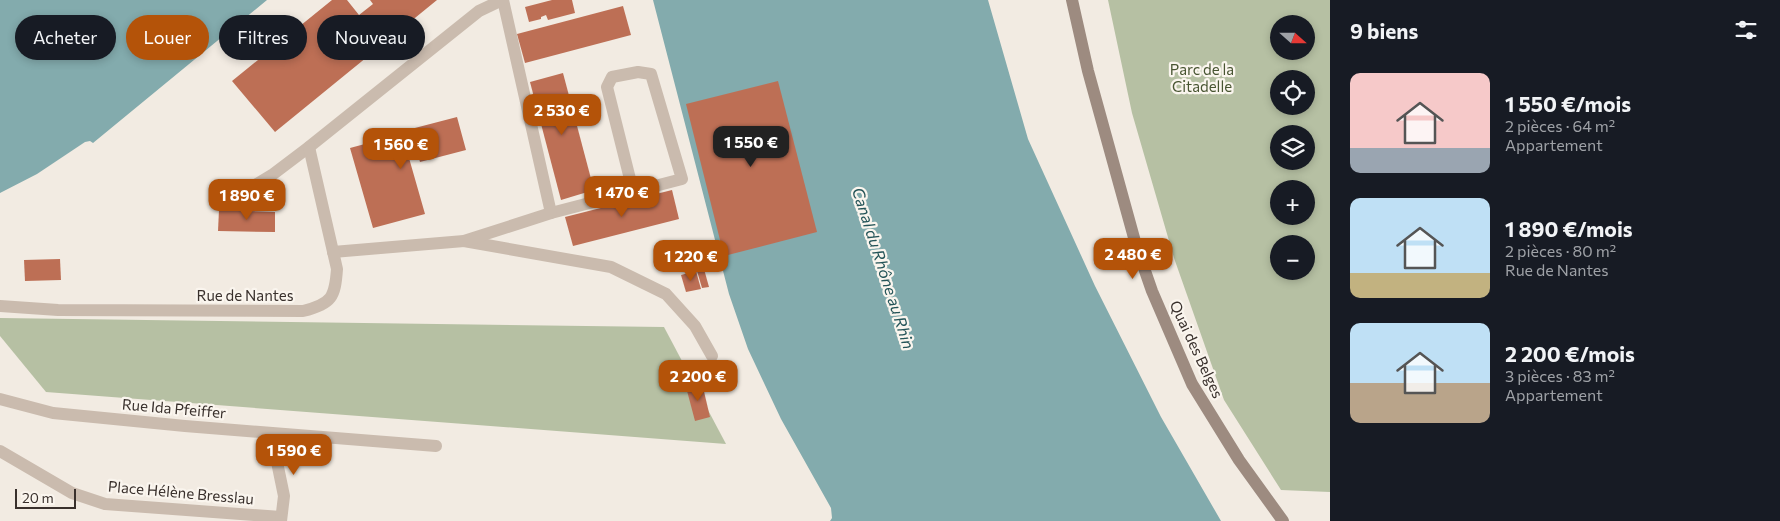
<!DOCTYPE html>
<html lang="fr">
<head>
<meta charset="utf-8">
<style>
  :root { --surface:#171b24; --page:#20242c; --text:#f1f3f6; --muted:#9ea1a6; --accent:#b45309 }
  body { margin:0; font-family:Commissioner,sans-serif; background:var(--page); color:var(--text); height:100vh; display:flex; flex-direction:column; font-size:19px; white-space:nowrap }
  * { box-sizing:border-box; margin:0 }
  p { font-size:16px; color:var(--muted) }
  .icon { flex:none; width:28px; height:28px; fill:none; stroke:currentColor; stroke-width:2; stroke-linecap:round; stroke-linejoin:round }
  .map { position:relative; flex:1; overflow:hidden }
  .panel { display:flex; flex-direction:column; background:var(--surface); width:450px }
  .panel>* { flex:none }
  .banner { position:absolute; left:15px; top:15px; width:475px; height:45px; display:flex; gap:10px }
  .needle { width:32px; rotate:111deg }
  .buttons { position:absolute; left:1270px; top:15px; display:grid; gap:10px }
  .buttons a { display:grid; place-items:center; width:45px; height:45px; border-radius:50%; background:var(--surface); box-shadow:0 2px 8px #0003; font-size:25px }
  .scale { position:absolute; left:15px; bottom:12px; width:61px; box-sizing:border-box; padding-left:5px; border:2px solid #39302c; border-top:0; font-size:14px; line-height:18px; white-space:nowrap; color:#39302c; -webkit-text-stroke:4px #faf5ee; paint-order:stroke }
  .price { position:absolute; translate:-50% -42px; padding:0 11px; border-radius:10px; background:var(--accent); color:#fff; font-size:16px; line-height:32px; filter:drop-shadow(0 1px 2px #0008) }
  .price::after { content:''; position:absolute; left:50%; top:30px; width:15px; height:11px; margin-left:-8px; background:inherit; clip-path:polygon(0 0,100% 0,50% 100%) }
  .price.active { background:#222; color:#fff }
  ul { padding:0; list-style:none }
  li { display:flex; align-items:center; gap:15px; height:125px; padding:0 20px }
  li span { display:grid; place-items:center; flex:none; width:140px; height:100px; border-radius:10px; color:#555 }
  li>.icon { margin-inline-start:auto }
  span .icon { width:60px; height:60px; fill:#fffc; stroke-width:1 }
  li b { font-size:21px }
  h2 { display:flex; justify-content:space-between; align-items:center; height:60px; padding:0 20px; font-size:21px }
  .tag { padding:0 18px; border-radius:22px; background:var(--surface); box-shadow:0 2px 8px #0003; font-size:18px; line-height:45px }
  .tag.active { background:var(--accent); color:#fff }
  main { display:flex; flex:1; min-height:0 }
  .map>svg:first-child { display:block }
  .green { fill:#b6c0a3; fill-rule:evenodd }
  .water { fill:#83abad }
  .building { fill:#bd6f55 }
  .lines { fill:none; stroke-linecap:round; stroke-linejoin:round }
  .service { stroke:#cabbae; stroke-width:12 }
  .minor { stroke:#cabbae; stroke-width:12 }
  .secondary { stroke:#9d8b80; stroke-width:12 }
  .labels { text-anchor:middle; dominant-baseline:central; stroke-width:4.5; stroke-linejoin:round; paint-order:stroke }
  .park-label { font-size:15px; fill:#485532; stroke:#faf5ee }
  .street-label { font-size:15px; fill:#39302c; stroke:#faf5ee }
  .water-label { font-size:16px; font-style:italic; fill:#245458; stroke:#faf5ee }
</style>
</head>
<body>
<main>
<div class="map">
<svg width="1330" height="521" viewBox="0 0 1330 521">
  <rect width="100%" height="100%" fill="#f2ebe2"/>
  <g class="green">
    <path d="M1108,0h222v492l-49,-2 -57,-90 -50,-142 -42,-145zM1279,24h27v27h-27zM1279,79h27v27h-27zM1279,134h27v27h-27zM1279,189h27v27h-27zM1279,244h27v27h-27z"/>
    <path d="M0,318l664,9 62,117 -680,-52 -46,-56z"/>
  </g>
  <g class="water">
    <path d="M0,0h267l-174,143 -3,-2 -5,1 -48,32 -37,19z"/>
    <path d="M653,0h335l40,139 67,147 66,131 60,104h-391l2,-3 -1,-10 -50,-89 -33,-70 -19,-55z"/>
  </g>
  <g class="building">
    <path d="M332,0h15l12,15 14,-11 -3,-4h67l-162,132 -43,-51z"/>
    <path d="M552,0h20l3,13 -27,7 -2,-5 -5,2v2l-12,3 -4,-15z"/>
    <path d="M623,6l8,29 -106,28 -8,-29z"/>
    <path d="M563,73l31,117 -33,10 -31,-118z"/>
    <path d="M778,81l39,151 -93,24 -38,-152z"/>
    <path d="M457,117l9,33 -46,12 -4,-13 -9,2 18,63 -52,14 -23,-80 52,-14 4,11 9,-2 -4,-14z"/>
    <path d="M672,190l7,29 -106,27 -8,-29z"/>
    <path d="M219,210l56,2v20l-57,-1z"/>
    <path d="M60,259l1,21 -36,1 -1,-21z"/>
    <path d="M704,269l5,18 -7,1 -5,-17z"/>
    <path d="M696,271l5,18 -15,3 -5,-17z"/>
    <path d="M702,383l8,34 -15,4 -9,-34z"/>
  </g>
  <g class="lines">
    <g class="service">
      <path d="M503,0l48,213 131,-34 -31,-105 -13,-2 -26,5 -5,10 26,104"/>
      <path d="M464,241l147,26 55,27 29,32 17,30"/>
      <path d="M333,252l131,-11 87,-28"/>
      <path d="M0,399l53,14 132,13 251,20"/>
      <path d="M0,451l72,42 33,11 176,13"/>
    </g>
    <g class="minor">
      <path d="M242,193l30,-18 37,-28 170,-136 23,-11"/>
      <path d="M0,306l58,4 245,1c29,-7 32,-14 34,-42l-28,-122"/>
      <path d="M271,433l13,63 -3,25"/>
    </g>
    <path class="secondary" d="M1072,0l16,71 48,174 16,46 40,93 47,76 44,61"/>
  </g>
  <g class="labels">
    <g class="park-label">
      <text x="1202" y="69">Parc de la<tspan x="1202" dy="17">Citadelle</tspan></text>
    </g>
    <g class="street-label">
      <text x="245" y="295">Rue de Nantes</text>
      <text transform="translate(1197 349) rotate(65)">Quai des Belges</text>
      <text transform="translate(174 408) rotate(5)">Rue Ida Pfeiffer</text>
      <text transform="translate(181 492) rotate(5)">Place Hélène Bresslau</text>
    </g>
    <g class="water-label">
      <text transform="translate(884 268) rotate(72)">Canal du Rhône au Rhin</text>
    </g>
  </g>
</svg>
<div class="buttons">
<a><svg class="needle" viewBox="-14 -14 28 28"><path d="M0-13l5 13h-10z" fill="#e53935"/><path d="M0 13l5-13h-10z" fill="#9ea1a6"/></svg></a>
<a><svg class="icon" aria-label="locate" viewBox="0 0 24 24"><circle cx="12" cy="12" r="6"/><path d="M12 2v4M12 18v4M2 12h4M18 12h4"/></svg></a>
<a><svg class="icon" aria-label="layers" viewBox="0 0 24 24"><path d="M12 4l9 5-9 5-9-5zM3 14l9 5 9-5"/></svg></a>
<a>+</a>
<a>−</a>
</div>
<div class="scale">20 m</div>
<b class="price" style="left:562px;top:136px">2 530 €</b>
<b class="price active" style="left:751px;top:168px">1 550 €</b>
<b class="price" style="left:401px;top:170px">1 560 €</b>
<b class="price" style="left:622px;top:218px">1 470 €</b>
<b class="price" style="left:247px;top:221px">1 890 €</b>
<b class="price" style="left:1133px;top:280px">2 480 €</b>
<b class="price" style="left:691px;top:282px">1 220 €</b>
<b class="price" style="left:698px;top:402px">2 200 €</b>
<b class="price" style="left:294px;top:476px">1 590 €</b>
<div class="banner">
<a class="tag">Acheter</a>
<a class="tag active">Louer</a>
<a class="tag">Filtres</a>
<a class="tag">Nouveau</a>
</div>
</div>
<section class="panel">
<h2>9 biens<svg class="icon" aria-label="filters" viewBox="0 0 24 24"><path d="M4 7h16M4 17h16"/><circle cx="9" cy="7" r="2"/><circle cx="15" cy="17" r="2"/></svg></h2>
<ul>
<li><span style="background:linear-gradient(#f6c9c9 75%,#9aa5b1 0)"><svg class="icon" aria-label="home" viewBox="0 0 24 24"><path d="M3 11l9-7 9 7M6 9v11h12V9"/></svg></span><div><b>1 550 €/mois</b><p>2 pièces · 64 m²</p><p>Appartement</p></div></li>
<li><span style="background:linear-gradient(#bfe0f5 75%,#c2b280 0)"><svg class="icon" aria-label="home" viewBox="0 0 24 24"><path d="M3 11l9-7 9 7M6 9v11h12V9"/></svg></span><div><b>1 890 €/mois</b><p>2 pièces · 80 m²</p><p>Rue de Nantes</p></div></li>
<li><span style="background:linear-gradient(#bfe0f5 60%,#b9a48a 0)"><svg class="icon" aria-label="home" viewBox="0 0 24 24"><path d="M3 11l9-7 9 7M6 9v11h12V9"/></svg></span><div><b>2 200 €/mois</b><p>3 pièces · 83 m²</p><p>Appartement</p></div></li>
</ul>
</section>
</main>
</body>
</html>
